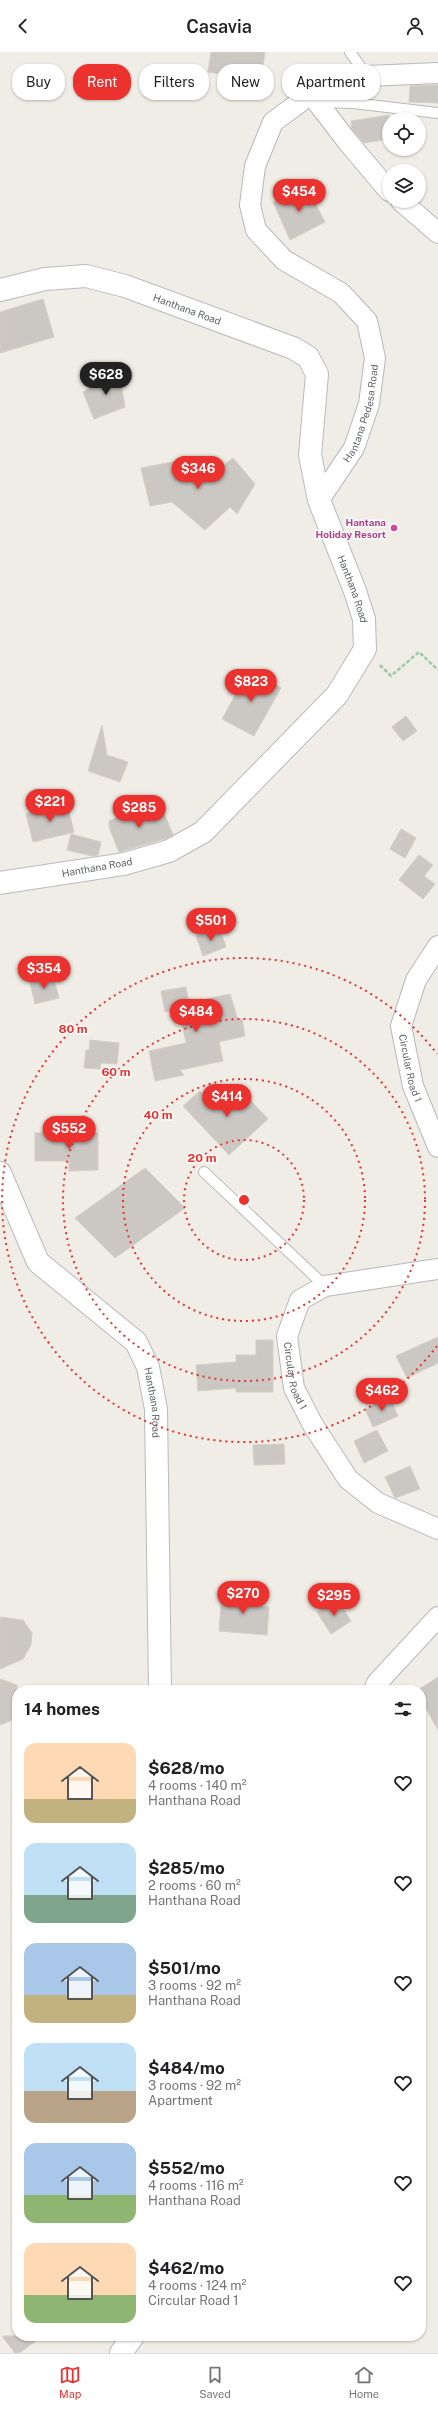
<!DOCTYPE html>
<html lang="en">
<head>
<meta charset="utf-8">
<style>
  :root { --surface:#fff; --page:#f6f6f6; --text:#202124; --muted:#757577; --line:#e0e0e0; --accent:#ec322f }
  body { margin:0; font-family:"Public Sans",sans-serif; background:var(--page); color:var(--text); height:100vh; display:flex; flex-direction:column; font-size:15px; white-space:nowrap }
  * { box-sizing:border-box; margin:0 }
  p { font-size:13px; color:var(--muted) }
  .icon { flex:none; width:22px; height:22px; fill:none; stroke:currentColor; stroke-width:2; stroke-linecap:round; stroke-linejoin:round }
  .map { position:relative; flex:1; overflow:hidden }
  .panel { position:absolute; left:12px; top:1633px; width:414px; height:656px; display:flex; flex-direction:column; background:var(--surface); border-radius:16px; box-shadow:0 1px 3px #0004 }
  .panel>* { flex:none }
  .hud { position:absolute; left:12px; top:12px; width:414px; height:36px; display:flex; gap:8px }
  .buttons { position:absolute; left:382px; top:60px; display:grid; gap:8px }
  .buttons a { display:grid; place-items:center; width:44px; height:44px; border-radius:50%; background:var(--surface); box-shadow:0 1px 3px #0004; font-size:20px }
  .price { position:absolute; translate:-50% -34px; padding:0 9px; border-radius:14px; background:var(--accent); color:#fff; font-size:13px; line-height:26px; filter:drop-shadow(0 1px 2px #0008) }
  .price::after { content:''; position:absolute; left:50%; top:24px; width:12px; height:9px; margin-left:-6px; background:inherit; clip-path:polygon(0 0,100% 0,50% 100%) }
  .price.on { background:#222; color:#fff }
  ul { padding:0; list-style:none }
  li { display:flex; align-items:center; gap:12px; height:100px; padding:0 12px }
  li span { display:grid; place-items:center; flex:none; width:112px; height:80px; border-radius:12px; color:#555 }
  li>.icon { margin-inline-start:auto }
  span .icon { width:48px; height:48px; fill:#fffc; stroke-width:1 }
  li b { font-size:17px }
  h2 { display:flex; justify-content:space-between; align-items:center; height:48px; padding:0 12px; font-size:17px }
  .tag { padding:0 14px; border-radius:16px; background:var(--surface); box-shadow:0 1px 3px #0004; font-size:14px; line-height:36px }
  .tag.on { background:var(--accent); color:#fff }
  header { display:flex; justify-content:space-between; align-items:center; height:52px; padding:0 12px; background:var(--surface); font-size:18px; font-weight:600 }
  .tab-bar { display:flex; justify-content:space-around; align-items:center; height:56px; border-top:1px solid var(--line); background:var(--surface); font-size:11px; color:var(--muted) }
  .tab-bar a { display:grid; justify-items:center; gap:2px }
  .tab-bar .on { color:var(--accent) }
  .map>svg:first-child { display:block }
  .building { fill:#cbc8c3; stroke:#d5cec4 }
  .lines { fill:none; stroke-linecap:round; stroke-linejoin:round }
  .lane-casing { stroke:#b6b8bc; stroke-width:12 }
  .street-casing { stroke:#b6b8bc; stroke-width:22 }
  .secondary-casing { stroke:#b7bbbf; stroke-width:24 }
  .path { stroke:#9bc9a5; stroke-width:2.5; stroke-dasharray:4 2; stroke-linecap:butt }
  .lane { stroke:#fff; stroke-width:10 }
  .street { stroke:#fff; stroke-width:20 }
  .secondary { stroke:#fff; stroke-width:22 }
  .ring { fill:none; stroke:#ec322f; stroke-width:2; stroke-dasharray:2 4 }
  .hotel-dot { fill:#d1479c; stroke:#fff; stroke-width:1.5 }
  .labels { text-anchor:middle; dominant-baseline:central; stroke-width:3; stroke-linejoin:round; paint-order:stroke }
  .street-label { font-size:10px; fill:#5d6266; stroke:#fff }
  .hotel-label { font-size:10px; font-weight:bold; fill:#b23c85; stroke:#fff; text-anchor:end }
  .centre { fill:#ec322f; stroke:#fff; stroke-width:2 }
  .ring-label { font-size:12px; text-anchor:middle; font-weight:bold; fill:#ec322f; stroke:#fff; stroke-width:3; stroke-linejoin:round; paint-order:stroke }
</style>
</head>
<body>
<header><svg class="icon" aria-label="back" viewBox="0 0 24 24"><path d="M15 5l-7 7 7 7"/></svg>Casavia<svg class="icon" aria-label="person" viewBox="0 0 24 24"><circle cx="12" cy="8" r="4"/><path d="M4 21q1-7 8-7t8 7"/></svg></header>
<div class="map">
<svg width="438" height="2301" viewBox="0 0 438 2301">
  <rect width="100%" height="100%" fill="#f0ede6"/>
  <g class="building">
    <path d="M211,0h54l-4,28 -53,-8z"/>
    <path d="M438,33v18l-29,-1 1,-16z"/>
    <path d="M389,63v24l-25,4 -12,-14 -1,-8z"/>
    <path d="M306,134l19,36 -35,18 -17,-38z"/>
    <path d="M43,247l11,38 -54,16v-41z"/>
    <path d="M119,318l6,37 -31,12 -11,-27z"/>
    <path d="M233,406l22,26 -18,30 -7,-7 -25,23 -33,-28 -22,4 -9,-38 47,-9 7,28z"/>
    <path d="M249,618l32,18 -27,48 -32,-17z"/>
    <path d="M406,664l11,15 -14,10 -11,-14z"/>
    <path d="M102,673l5,30 21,7 -8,20 -32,-11z"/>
    <path d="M67,752l7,28 -41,10 -7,-28z"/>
    <path d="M162,756l11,27 -9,4 -45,13 -10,-25v-6l24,-10 1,2 4,-2 2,6z"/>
    <path d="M401,777l15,9 -11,20 -15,-9z"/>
    <path d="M71,782l30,8 -3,13 -6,1 -25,-6z"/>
    <path d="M419,803l14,10 -9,11 11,8 -12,15 -24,-19z"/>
    <path d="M214,878l1,4 6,-2 5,15 -23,9 -7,-20z"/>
    <path d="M53,924l6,22 -24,6 -5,-21z"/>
    <path d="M186,935l3,16 41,-9 8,26 4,-1 3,17 -26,6 4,19 -43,9 4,5 -29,6 -6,-30 37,-8 -7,-34 -14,3 -4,-21z"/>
    <path d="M90,988l29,3 -2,21 -16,-1 -1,6 -16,-1 2,-18h3z"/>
    <path d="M236,1033l32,34 -39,36 -46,-49 17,-15 14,15z"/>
    <path d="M35,1081h63v37l-29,1v-10h-34z"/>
    <path d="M145,1116l40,40 -70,50 -40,-40z"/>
    <path d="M438,1285v26l-31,15 -11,-22z"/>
    <path d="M256,1288h17v52h-37v-4l-38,3 -2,-26 40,-3v-7h20z"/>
    <path d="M390,1346l8,18 -25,11 -8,-18z"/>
    <path d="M377,1378l11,21 -24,12 -10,-22z"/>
    <path d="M284,1392l1,20 -31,1 -1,-20z"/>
    <path d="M410,1414l10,23 -25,9 -10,-21z"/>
    <path d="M222,1542l34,2v10l13,1 -2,28 -48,-4z"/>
    <path d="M338,1548l13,21 -20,13 -14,-22z"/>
    <path d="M0,1565l23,3 9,13 -1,12 -8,14 -23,10z"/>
    <path d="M438,1625v53l-17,-30v-10h-3z"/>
    <path d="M0,1627l17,6v33l-17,7z"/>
    <path d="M2,2284h41l-24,17h-4z"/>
  </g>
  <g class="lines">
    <g class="lane-casing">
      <g id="lane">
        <path d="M350,0l17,24"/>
        <path d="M317,50l36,1 85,10"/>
        <path d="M204,1120l121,114"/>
      </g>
    </g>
    <g class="street-casing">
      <g id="street">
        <path d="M311,42l36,47 42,50"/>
        <path d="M401,149l37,32"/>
        <path id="s1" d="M319,448l35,-52 15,-44 6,-46 -8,-37 -26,-28 -57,-33 -28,-30 -6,-25 5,-39 18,-44 38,-28 24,-13 32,-5 71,-3"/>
        <path id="s2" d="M438,894l-22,34 -15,46 12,60 25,61"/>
        <path id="s3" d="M438,1217l-113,17 -25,14 -13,36 7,52 19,37 35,54 30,24 60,26"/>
        <path d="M374,1638l3,-7 61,-66"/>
      </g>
    </g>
    <g class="secondary-casing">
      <g id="secondary">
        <path id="s4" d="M0,238l45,-11 41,-3 39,10 168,62 15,9 9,17 -7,81 9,45 36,91 9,28 1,30 -28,46 -134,137 -34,19 -45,13 -124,19"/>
        <path id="s5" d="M0,1121l38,89 98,80 12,25 8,42 4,281"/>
        <path d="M121,2301l12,-17"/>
      </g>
    </g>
    <path class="path" d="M380,613l11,11 28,-24 19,18"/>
    <use href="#lane" class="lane"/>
    <use href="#street" class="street"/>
    <use href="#secondary" class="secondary"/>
  </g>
  <g class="ring">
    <circle cx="244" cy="1148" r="60"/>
    <circle cx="244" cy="1148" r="121"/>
    <circle cx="244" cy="1148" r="181"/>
    <path d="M437 1294A242 242 0 1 1 437 1002"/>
  </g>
  <circle class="hotel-dot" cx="394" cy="476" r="4"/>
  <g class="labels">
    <g class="street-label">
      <text stroke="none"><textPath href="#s4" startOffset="194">Hanthana Road</textPath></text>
      <text stroke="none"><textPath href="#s1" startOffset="98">Hantana Pedesa Road</textPath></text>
      <text stroke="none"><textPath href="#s4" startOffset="566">Hanthana Road</textPath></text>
      <text transform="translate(97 815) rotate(-10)">Hanthana Road</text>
      <text stroke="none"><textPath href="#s2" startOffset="132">Circular Road 1</textPath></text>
      <text stroke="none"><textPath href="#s3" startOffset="222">Circular Road 1</textPath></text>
      <text stroke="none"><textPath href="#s5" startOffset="287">Hanthana Road</textPath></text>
    </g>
    <g class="hotel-label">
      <text x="386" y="470">Hantana<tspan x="386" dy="12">Holiday Resort</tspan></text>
    </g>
  </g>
  <circle cx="244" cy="1148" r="6" class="centre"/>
  <g class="ring-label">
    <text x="73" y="981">80 m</text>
    <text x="116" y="1024">60 m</text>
    <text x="158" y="1067">40 m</text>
    <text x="202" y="1110">20 m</text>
  </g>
</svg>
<div class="buttons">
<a><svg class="icon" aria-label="locate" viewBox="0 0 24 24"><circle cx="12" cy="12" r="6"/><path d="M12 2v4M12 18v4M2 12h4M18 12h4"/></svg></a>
<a><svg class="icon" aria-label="layers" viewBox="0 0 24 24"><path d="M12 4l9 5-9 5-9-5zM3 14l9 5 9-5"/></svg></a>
</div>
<b class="price" style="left:299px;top:161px">$454</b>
<b class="price on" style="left:106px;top:344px">$628</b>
<b class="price" style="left:198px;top:438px">$346</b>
<b class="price" style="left:251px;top:651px">$823</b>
<b class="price" style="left:50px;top:771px">$221</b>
<b class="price" style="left:139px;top:777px">$285</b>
<b class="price" style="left:211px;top:890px">$501</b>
<b class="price" style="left:44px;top:938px">$354</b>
<b class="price" style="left:196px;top:981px">$484</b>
<b class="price" style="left:227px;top:1066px">$414</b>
<b class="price" style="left:69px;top:1098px">$552</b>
<b class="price" style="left:382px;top:1360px">$462</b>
<b class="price" style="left:243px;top:1563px">$270</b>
<b class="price" style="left:334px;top:1565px">$295</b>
<div class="hud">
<a class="tag">Buy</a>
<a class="tag on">Rent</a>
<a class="tag">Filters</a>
<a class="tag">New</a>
<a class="tag">Apartment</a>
</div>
<section class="panel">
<h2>14 homes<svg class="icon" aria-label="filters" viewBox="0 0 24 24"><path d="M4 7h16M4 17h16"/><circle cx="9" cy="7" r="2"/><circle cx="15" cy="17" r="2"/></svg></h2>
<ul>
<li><span style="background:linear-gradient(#ffd9b3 70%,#c2b280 0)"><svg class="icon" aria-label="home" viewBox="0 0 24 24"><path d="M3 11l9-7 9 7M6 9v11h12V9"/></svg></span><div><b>$628/mo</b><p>4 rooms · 140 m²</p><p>Hanthana Road</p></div><svg class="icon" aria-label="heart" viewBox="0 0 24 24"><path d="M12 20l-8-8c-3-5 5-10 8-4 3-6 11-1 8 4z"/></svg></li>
<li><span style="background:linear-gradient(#bfe0f5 65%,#7fa58c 0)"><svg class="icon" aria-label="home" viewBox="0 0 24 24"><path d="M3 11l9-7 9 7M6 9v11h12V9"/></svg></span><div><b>$285/mo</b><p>2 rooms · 60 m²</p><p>Hanthana Road</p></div><svg class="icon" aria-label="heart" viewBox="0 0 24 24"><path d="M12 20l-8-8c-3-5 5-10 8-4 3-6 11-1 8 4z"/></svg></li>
<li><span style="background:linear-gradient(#a9c7e8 65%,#c2b280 0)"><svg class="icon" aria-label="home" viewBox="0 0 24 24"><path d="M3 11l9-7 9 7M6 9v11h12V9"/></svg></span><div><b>$501/mo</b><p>3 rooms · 92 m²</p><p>Hanthana Road</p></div><svg class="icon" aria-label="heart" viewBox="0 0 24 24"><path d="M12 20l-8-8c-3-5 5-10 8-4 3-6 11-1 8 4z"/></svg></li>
<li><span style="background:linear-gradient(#bfe0f5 60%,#b9a48a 0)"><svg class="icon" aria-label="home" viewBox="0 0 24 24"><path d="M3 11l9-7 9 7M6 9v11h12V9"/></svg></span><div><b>$484/mo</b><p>3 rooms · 92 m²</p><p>Apartment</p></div><svg class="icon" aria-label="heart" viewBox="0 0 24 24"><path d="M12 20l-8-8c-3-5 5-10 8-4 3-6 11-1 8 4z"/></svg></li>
<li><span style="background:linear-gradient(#a9c7e8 65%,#8fb573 0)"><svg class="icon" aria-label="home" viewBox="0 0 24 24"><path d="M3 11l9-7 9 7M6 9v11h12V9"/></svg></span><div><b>$552/mo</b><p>4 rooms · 116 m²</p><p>Hanthana Road</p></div><svg class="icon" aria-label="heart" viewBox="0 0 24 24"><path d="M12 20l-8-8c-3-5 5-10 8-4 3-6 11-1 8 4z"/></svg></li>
<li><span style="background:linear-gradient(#ffd9b3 65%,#8fb573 0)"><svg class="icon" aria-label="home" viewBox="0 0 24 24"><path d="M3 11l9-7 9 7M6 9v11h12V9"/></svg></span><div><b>$462/mo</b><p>4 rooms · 124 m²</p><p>Circular Road 1</p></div><svg class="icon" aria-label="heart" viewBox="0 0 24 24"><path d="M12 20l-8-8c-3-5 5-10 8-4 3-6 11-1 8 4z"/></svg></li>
</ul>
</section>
</div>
<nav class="tab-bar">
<a class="on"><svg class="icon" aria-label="map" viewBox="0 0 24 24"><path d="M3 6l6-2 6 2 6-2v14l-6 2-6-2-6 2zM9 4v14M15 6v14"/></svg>Map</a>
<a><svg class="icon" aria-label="saved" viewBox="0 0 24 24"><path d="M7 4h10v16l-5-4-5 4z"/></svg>Saved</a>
<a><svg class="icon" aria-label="home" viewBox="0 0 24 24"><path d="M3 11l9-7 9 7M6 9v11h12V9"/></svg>Home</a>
</nav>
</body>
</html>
